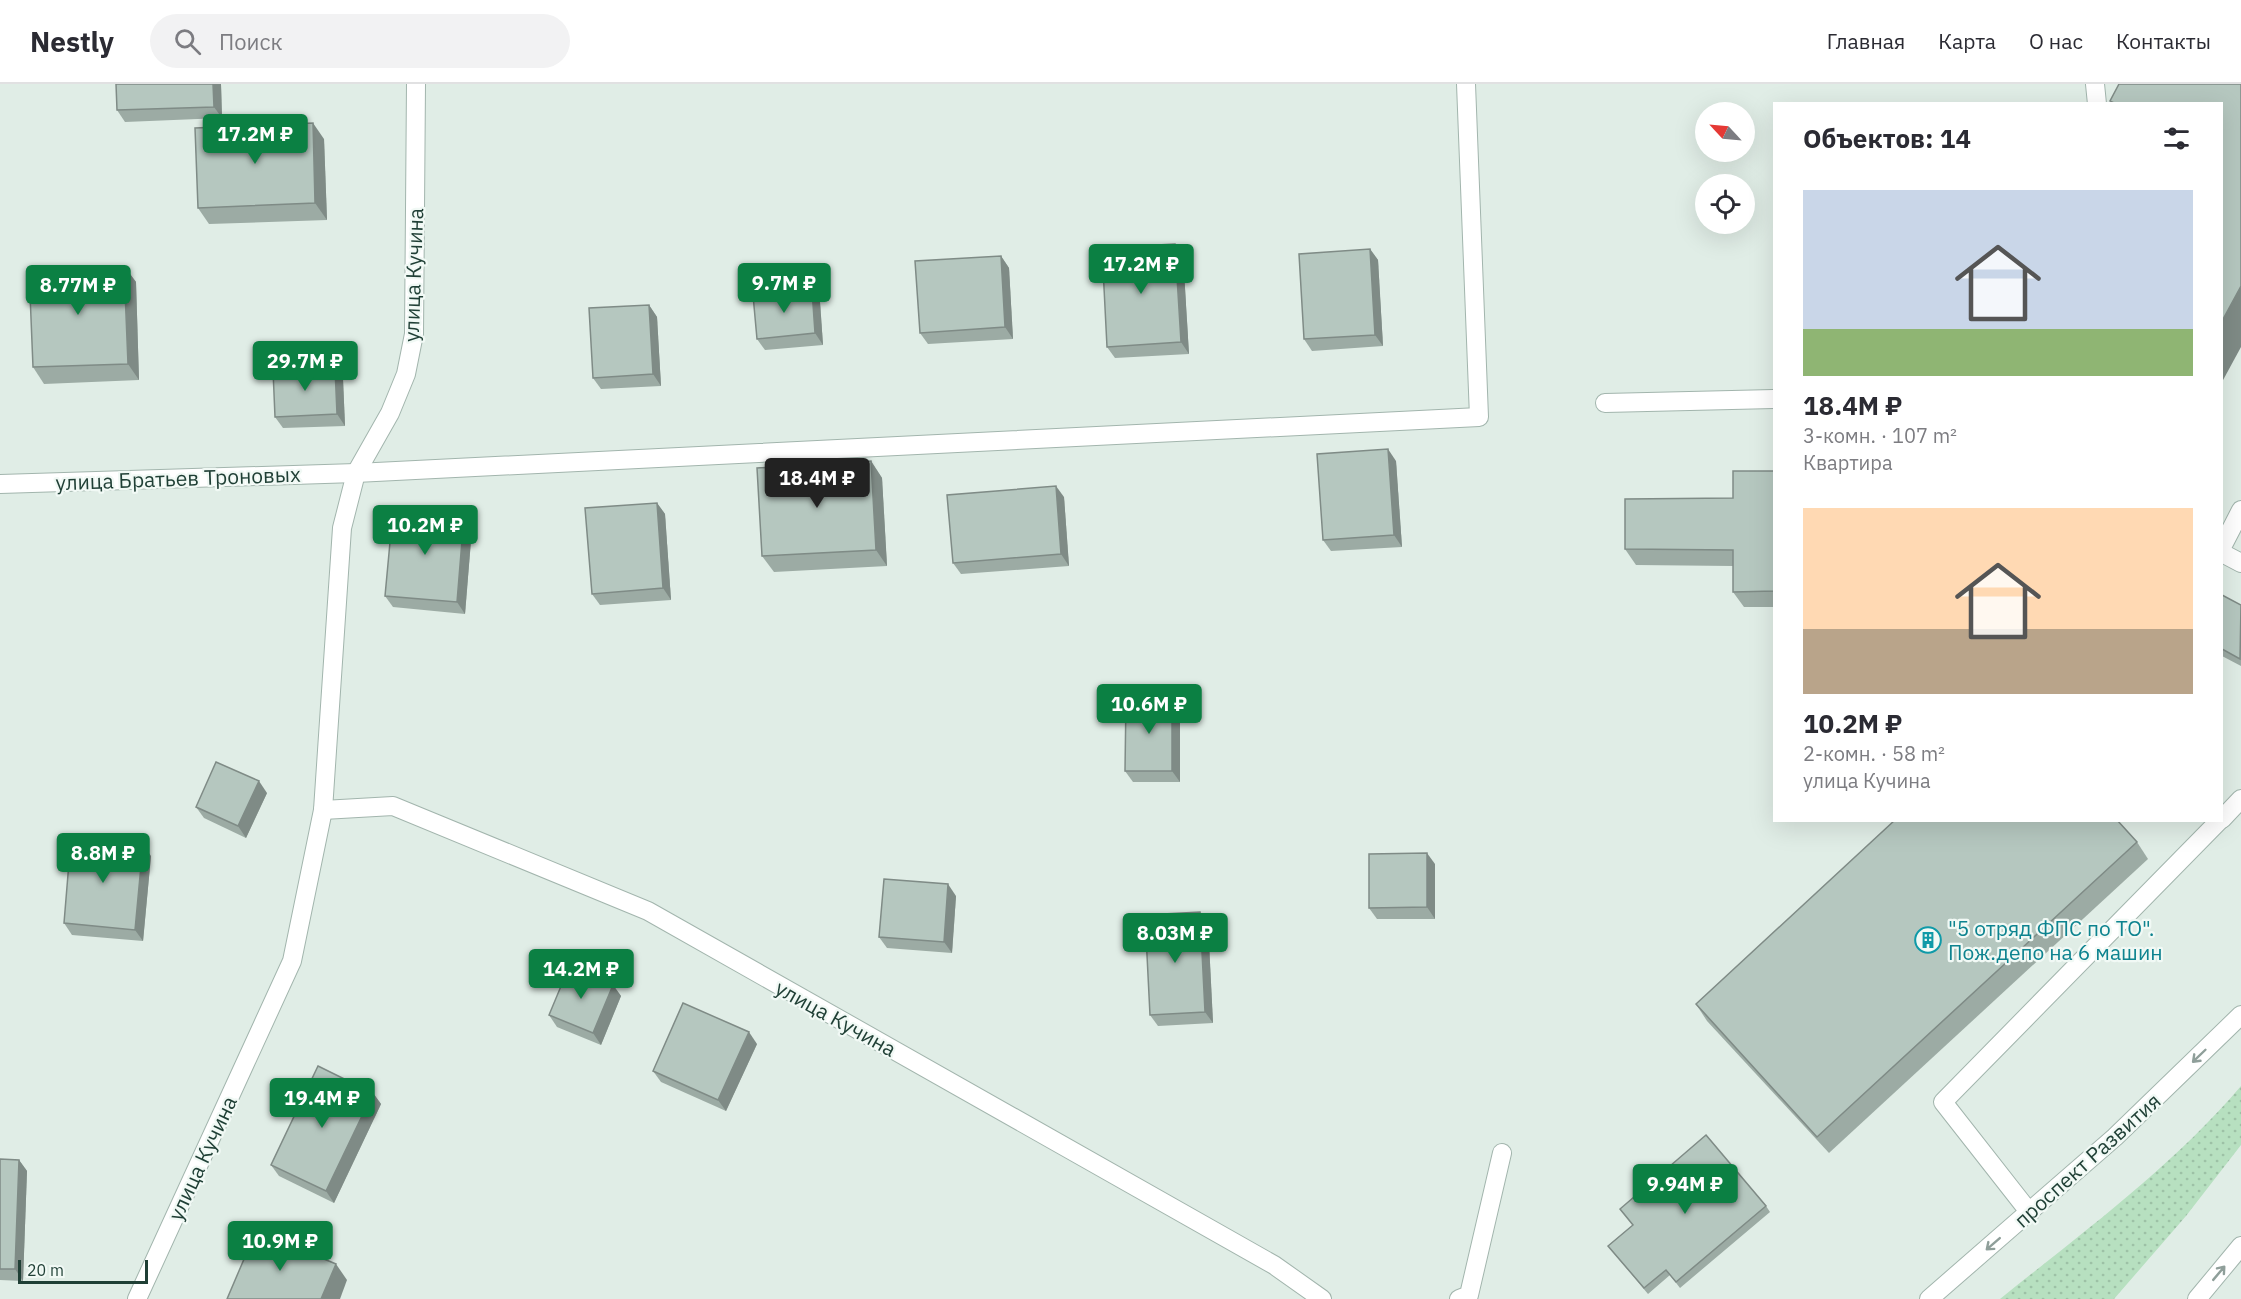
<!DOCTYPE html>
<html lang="ru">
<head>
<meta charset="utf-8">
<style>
  :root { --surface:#fff; --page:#f2f2f3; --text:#2b2b33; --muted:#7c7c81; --line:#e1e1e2; --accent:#0b8043 }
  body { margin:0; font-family:"IBM Plex Sans",sans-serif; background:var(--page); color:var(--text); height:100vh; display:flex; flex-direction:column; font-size:22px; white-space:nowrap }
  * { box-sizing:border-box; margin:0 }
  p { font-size:20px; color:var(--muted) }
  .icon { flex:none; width:33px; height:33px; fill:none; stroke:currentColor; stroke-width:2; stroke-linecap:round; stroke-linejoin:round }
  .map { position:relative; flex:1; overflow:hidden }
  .side { position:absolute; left:1773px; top:18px; width:450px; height:720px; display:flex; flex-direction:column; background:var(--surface); border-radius:0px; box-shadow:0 6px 24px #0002 }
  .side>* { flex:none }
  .needle { width:39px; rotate:296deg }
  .fabs { position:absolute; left:1695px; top:18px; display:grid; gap:12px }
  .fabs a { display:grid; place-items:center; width:60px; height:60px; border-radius:50%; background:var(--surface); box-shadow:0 6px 24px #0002; font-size:30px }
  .scale { position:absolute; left:18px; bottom:15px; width:130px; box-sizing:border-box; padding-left:6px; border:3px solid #1f3f35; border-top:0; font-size:16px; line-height:21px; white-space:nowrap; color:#1f3f35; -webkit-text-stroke:4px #f1f9f5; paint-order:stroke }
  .price { position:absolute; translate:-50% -51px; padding:0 14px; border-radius:6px; background:var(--accent); color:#fff; font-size:20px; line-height:39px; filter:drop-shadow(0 2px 3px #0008) }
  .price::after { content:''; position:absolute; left:50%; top:36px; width:18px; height:14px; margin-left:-9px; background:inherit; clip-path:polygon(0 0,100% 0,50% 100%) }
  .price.active { background:#222; color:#fff }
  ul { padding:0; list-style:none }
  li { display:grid; align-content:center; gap:12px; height:318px; padding:0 30px }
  li span { display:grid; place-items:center; height:186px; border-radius:0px; color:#555 }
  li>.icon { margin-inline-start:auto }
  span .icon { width:108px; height:108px; fill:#fffc; stroke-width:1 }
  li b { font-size:26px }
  h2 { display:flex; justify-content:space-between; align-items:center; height:72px; padding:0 30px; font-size:26px }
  header { display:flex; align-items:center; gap:36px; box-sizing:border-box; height:84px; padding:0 30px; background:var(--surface); border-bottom:2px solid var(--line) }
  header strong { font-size:28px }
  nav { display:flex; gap:33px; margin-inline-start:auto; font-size:21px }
  .search { width:420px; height:54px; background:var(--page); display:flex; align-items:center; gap:15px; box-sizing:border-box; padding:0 21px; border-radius:33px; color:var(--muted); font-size:22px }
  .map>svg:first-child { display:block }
  .grass { fill:url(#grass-dots) }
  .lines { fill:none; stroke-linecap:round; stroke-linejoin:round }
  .minor-casing { stroke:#a2b5ad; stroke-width:20 }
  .minor { stroke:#fff; stroke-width:18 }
  .wall { fill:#9caba4 }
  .shaded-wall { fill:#7f8b86 }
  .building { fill:#b5c7bf; stroke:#7f8b86; stroke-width:1.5 }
  .oneway { stroke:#8f9f9a }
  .labels { text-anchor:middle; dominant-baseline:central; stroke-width:4.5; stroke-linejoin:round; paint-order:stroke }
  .street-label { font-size:21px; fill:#1f3f35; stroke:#f1f9f5 }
  .culture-label { font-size:21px; fill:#0d838f; stroke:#f1f9f5; text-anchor:start }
</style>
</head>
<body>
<header>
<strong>Nestly</strong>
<div class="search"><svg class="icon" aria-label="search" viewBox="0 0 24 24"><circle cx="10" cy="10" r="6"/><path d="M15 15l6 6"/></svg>Поиск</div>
<nav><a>Главная</a><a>Карта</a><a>О нас</a><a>Контакты</a></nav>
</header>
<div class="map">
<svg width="2241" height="1215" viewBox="0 0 2241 1215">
  <defs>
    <pattern id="grass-dots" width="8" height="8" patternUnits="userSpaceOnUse" patternTransform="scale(1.5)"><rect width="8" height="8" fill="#b7e0c0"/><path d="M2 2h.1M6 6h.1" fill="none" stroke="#9dc1a6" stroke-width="1.8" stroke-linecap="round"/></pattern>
  </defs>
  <rect width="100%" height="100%" fill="#e0ede6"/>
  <path class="grass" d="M2241,1002v59l-55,71 -72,83h-114c83,-67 171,-131 241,-213z"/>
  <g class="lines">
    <g class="minor-casing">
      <g id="minor">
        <path d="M2095,0l2,20"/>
        <path d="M1605,319l169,-4"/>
        <path d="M0,400l356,-11 1123,-56 -13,-333"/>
        <path d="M2222,463l19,-37"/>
        <path d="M2222,469l19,10"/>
        <path d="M323,726l70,-4 255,105 626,354 48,34"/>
        <path d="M2222,735l19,-20"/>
        <path d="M2030,1129l-87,-111 277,-282"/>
        <path d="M137,1215l155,-338 31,-151 19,-282 14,-55 34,-60 16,-39 8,-40 2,-250"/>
        <path d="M1459,1215l10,-4 33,-142"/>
        <path d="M1929,1215l186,-162 126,-122"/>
        <path d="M2197,1215l44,-53"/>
      </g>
    </g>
    <use href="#minor" class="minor"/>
  </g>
  <g class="wall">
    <path d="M221,0l1,34 -97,4 -8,-12z"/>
    <path d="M324,55l3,81 -118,4 -11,-16z"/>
    <path d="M1370,165l8,11 5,86 -71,5 -8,-12z"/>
    <path d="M1183,171l6,99 -74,4 -8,-11z"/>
    <path d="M1001,172l8,12 4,71 -85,5 -8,-11z"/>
    <path d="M124,182l12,16 3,98 -95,4 -11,-17z"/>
    <path d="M812,206l8,12 3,43 -58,5 -8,-11z"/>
    <path d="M649,221l8,12 4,69 -60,3 -8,-11z"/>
    <path d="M335,284l8,11 2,47 -62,2 -8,-11z"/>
    <path d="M871,377l11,17 5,88 -113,6 -12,-16z"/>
    <path d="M1396,377l6,86 -71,4 -8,-11z"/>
    <path d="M1774,387v136h-30l-11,-15v-26l-97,-1 -11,-16 108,-51z"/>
    <path d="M1064,413l5,69 -108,8 -8,-11z"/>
    <path d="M657,419l8,11 6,86 -71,5 -8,-11z"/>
    <path d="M472,444l-7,86 -72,-7 -8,-11z"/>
    <path d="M2222,511l19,10v61l-19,-10z"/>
    <path d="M1172,616l8,11v71h-47l-8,-11z"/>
    <path d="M267,709l-21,45 -42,-20 -8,-11z"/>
    <path d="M2137,758l11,17 -319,294 -122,-132 -11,-17z"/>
    <path d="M151,772l-8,85 -71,-6 -8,-12z"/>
    <path d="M1435,780v55h-58l-8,-11z"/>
    <path d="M956,812l-4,57 -65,-5 -8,-11z"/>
    <path d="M1208,839l5,100 -55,3 -8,-11z"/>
    <path d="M613,901l8,11 -20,49 -44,-18 -8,-12z"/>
    <path d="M757,960l-31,67 -65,-29 -8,-11z"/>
    <path d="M373,1009l8,11 -47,99 -55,-27 -8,-11z"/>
    <path d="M0,1075l19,1 8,11 -4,110 -23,-1z"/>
    <path d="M1766,1122l4,6 -90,76 -10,-13 -22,19 -40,-48 25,-21 -13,-16z"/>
  </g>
  <g class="shaded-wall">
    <path d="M213,0h8l1,34 -8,-11z"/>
    <path d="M313,39l11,16 3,81 -12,-17z"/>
    <path d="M1175,160l8,11 6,99 -8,-12z"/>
    <path d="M1370,165l8,11 5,86 -8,-11z"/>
    <path d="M1001,172l8,12 4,71 -8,-12z"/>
    <path d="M124,182l12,16 3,98 -11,-16z"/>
    <path d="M2241,202v61l-19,35v-61z"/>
    <path d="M812,206l8,12 3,43 -8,-12z"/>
    <path d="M649,221l8,12 4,69 -8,-12z"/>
    <path d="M335,284l8,11 2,47 -8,-12z"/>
    <path d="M1388,365l8,12 6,86 -8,-12z"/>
    <path d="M871,377l11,17 5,88 -11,-16z"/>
    <path d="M1056,402l8,11 5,69 -8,-12z"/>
    <path d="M657,419l8,11 6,86 -8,-12z"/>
    <path d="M464,432l8,12 -7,86 -8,-12z"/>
    <path d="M1172,616l8,11v71l-8,-11z"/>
    <path d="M259,697l8,12 -21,45 -8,-12z"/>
    <path d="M143,760l8,12 -8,85 -8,-11z"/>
    <path d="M1427,769l8,11v55l-8,-12z"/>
    <path d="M948,800l8,12 -4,57 -8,-11z"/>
    <path d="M1200,828l8,11 5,100 -8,-11z"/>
    <path d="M613,901l8,11 -20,49 -8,-12z"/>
    <path d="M749,948l8,12 -31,67 -8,-11z"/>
    <path d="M373,1009l8,11 -47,99 -8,-12z"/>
    <path d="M19,1076l8,11 -4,110 -8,-12z"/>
    <path d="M336,1180l11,16 -7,19h-19z"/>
  </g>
  <g class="building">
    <path d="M116,0h97l1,23 -97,3z"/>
    <path d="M2119,0h122v202l-19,35v-217h-106l-6,-3z"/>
    <path d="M313,39l2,80 -117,5 -3,-80z"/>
    <path d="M1175,160l6,98 -74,5 -5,-99z"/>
    <path d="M1370,165l5,86 -71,4 -5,-85z"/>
    <path d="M1001,172l4,71 -85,6 -5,-72z"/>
    <path d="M124,182l4,98 -95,3 -4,-98z"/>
    <path d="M812,206l3,43 -58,6 -4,-44z"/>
    <path d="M649,221l4,69 -60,4 -4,-70z"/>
    <path d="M335,284l2,46 -62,3 -2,-47z"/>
    <path d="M1388,365l6,86 -71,5 -6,-86z"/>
    <path d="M871,377l5,89 -114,6 -5,-88z"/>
    <path d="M1733,387h41v120l-41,1v-42l-108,-1v-50l108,-1z"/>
    <path d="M1056,402l5,68 -108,9 -6,-68z"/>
    <path d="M657,419l6,85 -71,6 -7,-86z"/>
    <path d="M393,426l71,6 -7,86 -72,-6z"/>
    <path d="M2222,511l19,10 -1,54 -18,-10z"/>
    <path d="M1126,615l46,1v71h-47z"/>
    <path d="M216,678l43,19 -21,45 -42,-19z"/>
    <path d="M1895,736h222l20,22 -320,295 -121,-133z"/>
    <path d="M71,754l72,6 -8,86 -71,-7z"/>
    <path d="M1427,769v54l-58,1v-54z"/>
    <path d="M884,795l64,5 -4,58 -65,-5z"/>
    <path d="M1200,828l5,100 -55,3 -5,-100z"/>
    <path d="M569,883l44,18 -20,48 -44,-18z"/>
    <path d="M683,919l66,29 -31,68 -65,-29z"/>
    <path d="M318,982l55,27 -47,98 -55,-26z"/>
    <path d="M1706,1051l60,71 -90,76 -10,-12 -22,18 -36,-42 25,-21 -13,-16z"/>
    <path d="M0,1075l19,1 -4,109h-15z"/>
    <path d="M256,1147l80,33 -15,35h-94z"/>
  </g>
  <defs><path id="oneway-shaft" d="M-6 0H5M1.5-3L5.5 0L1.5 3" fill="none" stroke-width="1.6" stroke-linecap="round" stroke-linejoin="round" transform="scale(1.5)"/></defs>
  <g class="oneway">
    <use href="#oneway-shaft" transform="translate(2199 972) rotate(136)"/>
    <use href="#oneway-shaft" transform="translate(1993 1160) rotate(139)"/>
    <use href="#oneway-shaft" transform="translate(2219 1189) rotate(-50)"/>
  </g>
  <defs>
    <g id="building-ring" transform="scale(1.35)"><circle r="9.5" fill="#f1f9f5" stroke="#0f9aa8" stroke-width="1.5"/><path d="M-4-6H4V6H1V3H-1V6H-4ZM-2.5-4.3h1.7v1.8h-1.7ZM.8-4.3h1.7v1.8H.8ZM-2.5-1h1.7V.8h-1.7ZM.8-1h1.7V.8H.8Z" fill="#0f9aa8"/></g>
  </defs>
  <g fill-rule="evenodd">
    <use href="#building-ring" x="1928" y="856"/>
  </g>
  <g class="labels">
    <g class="street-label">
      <text transform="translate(413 191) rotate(-88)">улица Кучина</text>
      <text transform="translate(178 394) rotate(-2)">улица Братьев Троновых</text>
      <text transform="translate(836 934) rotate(29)">улица Кучина</text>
      <text transform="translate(202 1074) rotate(-65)">улица Кучина</text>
      <text transform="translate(2087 1076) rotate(-42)">проспект Развития</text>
    </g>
    <g class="culture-label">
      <text x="1948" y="844">"5 отряд ФПС по ТО".<tspan x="1948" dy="24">Пож.депо на 6 машин</tspan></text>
    </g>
  </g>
</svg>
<div class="fabs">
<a><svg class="needle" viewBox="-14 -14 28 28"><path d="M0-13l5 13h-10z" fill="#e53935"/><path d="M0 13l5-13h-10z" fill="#7c7c81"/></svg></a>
<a><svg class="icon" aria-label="locate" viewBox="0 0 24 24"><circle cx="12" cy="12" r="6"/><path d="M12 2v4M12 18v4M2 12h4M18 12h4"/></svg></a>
</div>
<div class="scale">20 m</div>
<b class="price" style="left:255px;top:81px">17.2M ₽</b>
<b class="price" style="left:1141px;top:211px">17.2M ₽</b>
<b class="price" style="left:784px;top:230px">9.7M ₽</b>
<b class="price" style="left:78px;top:232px">8.77M ₽</b>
<b class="price" style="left:305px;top:308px">29.7M ₽</b>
<b class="price active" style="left:817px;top:425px">18.4M ₽</b>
<b class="price" style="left:425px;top:472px">10.2M ₽</b>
<b class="price" style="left:1149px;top:651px">10.6M ₽</b>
<b class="price" style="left:103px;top:800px">8.8M ₽</b>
<b class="price" style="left:1175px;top:880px">8.03M ₽</b>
<b class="price" style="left:581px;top:916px">14.2M ₽</b>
<b class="price" style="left:322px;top:1045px">19.4M ₽</b>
<b class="price" style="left:1685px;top:1131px">9.94M ₽</b>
<b class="price" style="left:280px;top:1188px">10.9M ₽</b>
<section class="side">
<h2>Объектов: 14<svg class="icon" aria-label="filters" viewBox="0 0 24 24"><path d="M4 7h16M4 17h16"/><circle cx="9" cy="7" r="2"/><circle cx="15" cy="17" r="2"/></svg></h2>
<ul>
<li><span style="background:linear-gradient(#c9d6e8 75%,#8fb573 0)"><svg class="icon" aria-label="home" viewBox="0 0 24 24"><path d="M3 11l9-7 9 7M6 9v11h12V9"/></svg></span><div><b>18.4M ₽</b><p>3-комн. · 107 m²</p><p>Квартира</p></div></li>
<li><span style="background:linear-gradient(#ffd9b3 65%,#b9a48a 0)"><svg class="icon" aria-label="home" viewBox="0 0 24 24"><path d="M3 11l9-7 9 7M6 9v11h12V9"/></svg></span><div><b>10.2M ₽</b><p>2-комн. · 58 m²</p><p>улица Кучина</p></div></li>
</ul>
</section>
</div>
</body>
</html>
